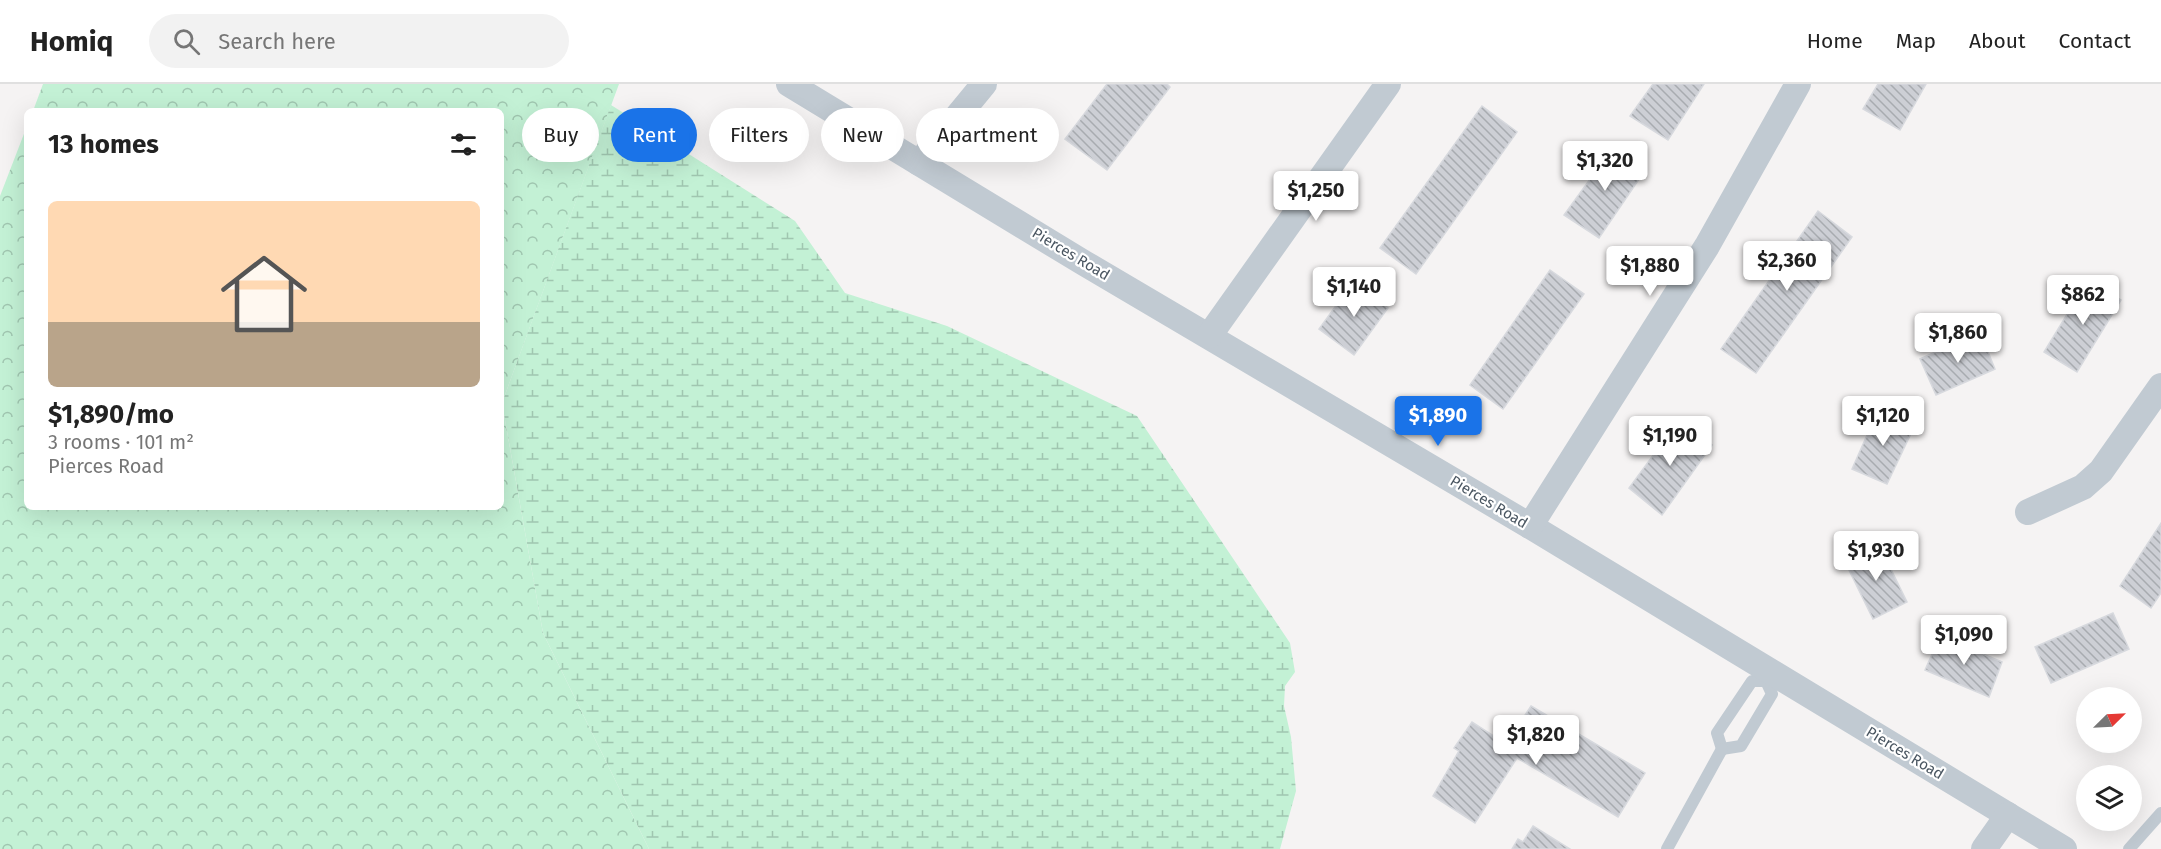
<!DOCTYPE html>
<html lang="en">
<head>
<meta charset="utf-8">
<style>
  :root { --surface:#fff; --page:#f2f2f2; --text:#222; --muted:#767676; --line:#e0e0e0; --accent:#1a73e8 }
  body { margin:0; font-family:"Fira Sans",sans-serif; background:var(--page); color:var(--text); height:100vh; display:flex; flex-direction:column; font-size:22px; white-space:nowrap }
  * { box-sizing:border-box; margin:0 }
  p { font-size:20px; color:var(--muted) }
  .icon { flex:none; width:33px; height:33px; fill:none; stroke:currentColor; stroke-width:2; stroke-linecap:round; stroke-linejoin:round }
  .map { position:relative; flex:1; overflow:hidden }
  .drawer { position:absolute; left:24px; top:24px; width:480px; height:402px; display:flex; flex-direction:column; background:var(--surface); border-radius:9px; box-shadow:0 6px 24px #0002 }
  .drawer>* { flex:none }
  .hud { position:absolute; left:522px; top:24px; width:570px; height:54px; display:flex; gap:12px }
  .needle { width:39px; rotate:66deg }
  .fabs { position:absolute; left:2076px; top:603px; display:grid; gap:12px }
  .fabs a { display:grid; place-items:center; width:66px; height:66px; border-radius:50%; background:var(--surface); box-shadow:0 6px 24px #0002; font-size:30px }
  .price { position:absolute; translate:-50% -51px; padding:0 14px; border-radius:6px; background:#fff; color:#222; font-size:20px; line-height:39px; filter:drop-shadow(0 2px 3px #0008) }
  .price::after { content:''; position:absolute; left:50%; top:36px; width:18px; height:14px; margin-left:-9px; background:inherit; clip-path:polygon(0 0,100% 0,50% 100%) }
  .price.selected { background:var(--accent); color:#fff }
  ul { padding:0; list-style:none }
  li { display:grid; align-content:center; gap:12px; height:318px; padding:0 24px }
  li+li { border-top:2px solid var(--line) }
  li span { display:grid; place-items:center; height:186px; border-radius:9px; color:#555 }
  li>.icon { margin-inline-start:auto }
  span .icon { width:108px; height:108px; fill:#fffc; stroke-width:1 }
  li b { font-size:26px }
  h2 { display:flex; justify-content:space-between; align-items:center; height:72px; padding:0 24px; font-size:26px }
  .pill { padding:0 21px; border-radius:27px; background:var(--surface); box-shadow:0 6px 24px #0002; font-size:21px; line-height:54px }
  .pill.selected { background:var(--accent); color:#fff }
  header { display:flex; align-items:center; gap:36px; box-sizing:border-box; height:84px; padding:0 30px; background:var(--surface); border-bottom:2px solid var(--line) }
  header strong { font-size:28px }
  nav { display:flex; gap:33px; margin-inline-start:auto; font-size:21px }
  .search { width:420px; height:54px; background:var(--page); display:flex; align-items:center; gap:15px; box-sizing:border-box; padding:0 21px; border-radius:33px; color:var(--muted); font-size:22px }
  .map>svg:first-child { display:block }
  .forest { fill:url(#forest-crowns) }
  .wetland { fill:url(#wetland-marsh) }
  .building { fill:url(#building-back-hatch); stroke:#d7d9de; stroke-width:1.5 }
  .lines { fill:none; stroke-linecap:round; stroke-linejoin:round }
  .lane { stroke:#c1cad2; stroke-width:12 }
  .street { stroke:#c1cad2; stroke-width:26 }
  .labels { text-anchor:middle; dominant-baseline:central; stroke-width:4.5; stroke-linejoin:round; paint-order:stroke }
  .street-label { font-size:15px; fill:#4a5661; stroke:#fff }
</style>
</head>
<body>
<header>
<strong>Homiq</strong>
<div class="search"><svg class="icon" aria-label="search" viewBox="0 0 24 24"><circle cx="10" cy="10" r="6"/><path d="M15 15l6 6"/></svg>Search here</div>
<nav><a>Home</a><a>Map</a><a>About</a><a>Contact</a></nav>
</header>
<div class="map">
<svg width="2161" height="765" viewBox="0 0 2161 765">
  <defs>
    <pattern id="forest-crowns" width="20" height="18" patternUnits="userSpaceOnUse" patternTransform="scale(1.5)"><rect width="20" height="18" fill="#c3f1d5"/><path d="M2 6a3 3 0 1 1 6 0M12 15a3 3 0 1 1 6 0" fill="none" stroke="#a0c6b0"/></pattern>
    <pattern id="wetland-marsh" width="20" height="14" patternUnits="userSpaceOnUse" patternTransform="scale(1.5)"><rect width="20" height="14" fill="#c3f1d5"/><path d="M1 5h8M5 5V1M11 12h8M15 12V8" fill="none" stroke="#a0c6b0"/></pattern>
    <pattern id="building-back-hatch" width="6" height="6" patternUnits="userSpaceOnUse" patternTransform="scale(1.5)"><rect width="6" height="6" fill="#cdcfd5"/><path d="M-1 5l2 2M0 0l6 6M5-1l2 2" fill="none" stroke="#a8abb0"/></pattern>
  </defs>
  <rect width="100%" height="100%" fill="#f5f3f3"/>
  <path class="forest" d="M43,0h576l-117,319 41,230 106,216h-649v-653l27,-70v381h474v-396h-468z"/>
  <path class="wetland" d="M611,21l184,116 50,72 102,33 190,90 153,227 5,29 -10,14 -1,20 7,31 5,54 -16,58h-631l-106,-216 -41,-230z"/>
  <g class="building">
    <path d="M1107,0h60l3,3 -63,83 -42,-31z"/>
    <path d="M1653,0h51l-36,56 -38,-24z"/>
    <path d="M1878,0h48l-26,46 -37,-21z"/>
    <path d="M1482,22l35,26 -101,142 -36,-26z"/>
    <path d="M1614,62l32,23 -47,69 -35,-23z"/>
    <path d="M1818,127l34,26 -96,136 -35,-24z"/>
    <path d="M1550,186l34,24 -81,115 -33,-24z"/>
    <path d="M2088,196l33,20 -44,72 -33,-20z"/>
    <path d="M1353,198l35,26 -34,47 -35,-26z"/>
    <path d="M1980,248l15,37 -59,26 -16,-36z"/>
    <path d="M1879,324l35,19 -27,57 -35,-15z"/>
    <path d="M1679,336l33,25 -50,70 -33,-27z"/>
    <path d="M2161,439v70l-10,15 -31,-22z"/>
    <path d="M1879,461l28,57 -34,17 -29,-59z"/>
    <path d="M2113,529l16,36 -78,34 -16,-36z"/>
    <path d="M1940,552l62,26 -13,35 -64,-27z"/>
    <path d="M1531,622l114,67 -27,44 -101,-59 -42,65 -42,-27 26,-45 -5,-3 18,-26 34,22z"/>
    <path d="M1533,742l37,23h-58l6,-10 5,3z"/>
  </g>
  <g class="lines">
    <g class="lane">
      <path d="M1766,597l6,13 -31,52 -19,3 -5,-16 35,-52h14l6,-7"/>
      <path d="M1667,765l55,-100"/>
      <path d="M2129,765l32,-36"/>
    </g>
    <g class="street">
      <path d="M789,0l295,179 446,263 534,323"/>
      <path d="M919,79l65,-79"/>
      <path d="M1209,252l179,-252"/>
      <path d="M2028,428l55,-25 18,-16 60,-85"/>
      <path d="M1530,442l177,-280 91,-162"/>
      <path d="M1984,765l24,-34"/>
    </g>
  </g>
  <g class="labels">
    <g class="street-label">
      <text transform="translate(1071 170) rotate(31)">Pierces Road</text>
      <text transform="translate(1489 418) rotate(31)">Pierces Road</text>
      <text transform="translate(1905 669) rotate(31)">Pierces Road</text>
    </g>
  </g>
</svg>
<div class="fabs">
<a><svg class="needle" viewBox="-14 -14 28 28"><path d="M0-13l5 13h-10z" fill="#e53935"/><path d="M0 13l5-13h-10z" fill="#767676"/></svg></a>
<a><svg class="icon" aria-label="layers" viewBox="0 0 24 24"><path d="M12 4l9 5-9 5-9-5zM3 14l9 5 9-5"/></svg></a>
</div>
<b class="price" style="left:1605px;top:108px">$1,320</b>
<b class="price" style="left:1316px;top:138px">$1,250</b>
<b class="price" style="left:1787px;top:208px">$2,360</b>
<b class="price" style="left:1650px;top:213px">$1,880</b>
<b class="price" style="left:1354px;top:234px">$1,140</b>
<b class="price" style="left:2083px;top:242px">$862</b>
<b class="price" style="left:1958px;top:280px">$1,860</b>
<b class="price selected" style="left:1438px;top:363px">$1,890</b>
<b class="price" style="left:1883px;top:363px">$1,120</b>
<b class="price" style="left:1670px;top:383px">$1,190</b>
<b class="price" style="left:1876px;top:498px">$1,930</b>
<b class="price" style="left:1964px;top:582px">$1,090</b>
<b class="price" style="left:1536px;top:682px">$1,820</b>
<div class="hud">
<a class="pill">Buy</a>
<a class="pill selected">Rent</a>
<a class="pill">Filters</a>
<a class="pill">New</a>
<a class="pill">Apartment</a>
</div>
<section class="drawer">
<h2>13 homes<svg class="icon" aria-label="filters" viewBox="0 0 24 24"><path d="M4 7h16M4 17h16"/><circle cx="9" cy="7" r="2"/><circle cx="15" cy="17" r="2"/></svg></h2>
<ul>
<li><span style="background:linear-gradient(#ffd9b3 65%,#b9a48a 0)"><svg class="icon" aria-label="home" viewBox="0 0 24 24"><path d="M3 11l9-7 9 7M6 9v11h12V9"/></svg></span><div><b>$1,890/mo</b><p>3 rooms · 101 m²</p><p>Pierces Road</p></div></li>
</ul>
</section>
</div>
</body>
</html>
